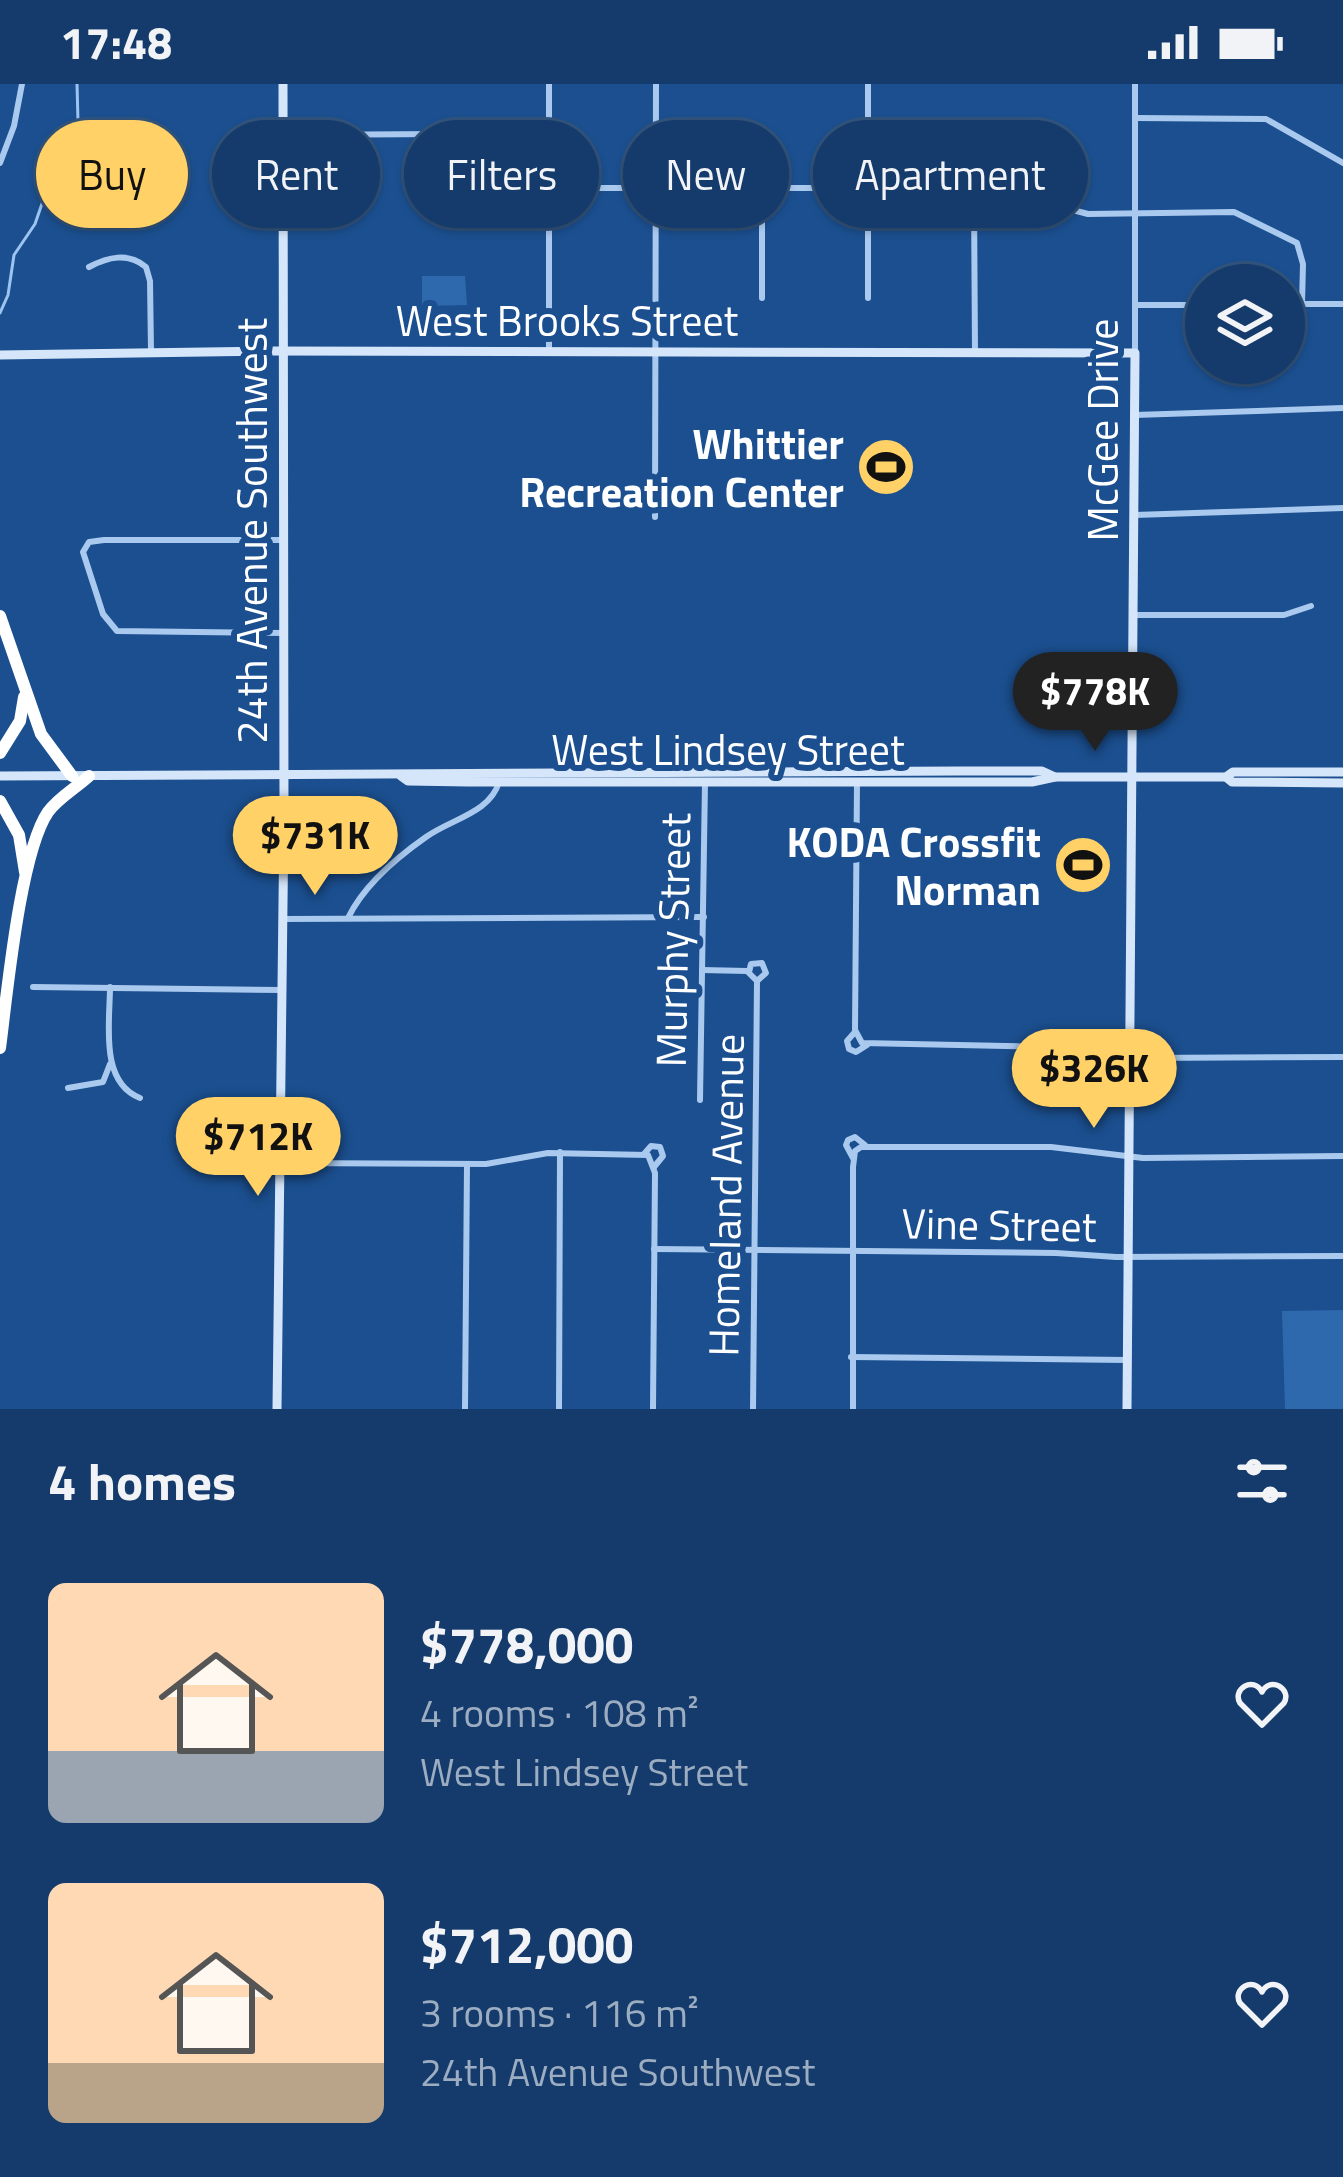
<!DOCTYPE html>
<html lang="en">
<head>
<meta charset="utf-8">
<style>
  :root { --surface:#143b6b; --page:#214673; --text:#f1f3f6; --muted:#9dadc1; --line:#33557e; --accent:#ffd166 }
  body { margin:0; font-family:"Titillium Web",sans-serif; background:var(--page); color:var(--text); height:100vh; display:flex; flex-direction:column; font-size:45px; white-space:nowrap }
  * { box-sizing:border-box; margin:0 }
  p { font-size:39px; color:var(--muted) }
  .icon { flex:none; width:66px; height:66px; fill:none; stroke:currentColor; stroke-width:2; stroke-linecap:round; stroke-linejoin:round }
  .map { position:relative; height:1325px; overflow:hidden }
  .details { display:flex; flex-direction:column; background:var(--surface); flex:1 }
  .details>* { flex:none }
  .guide { position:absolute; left:36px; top:36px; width:1272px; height:108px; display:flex; gap:24px }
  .tools { position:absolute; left:1185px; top:180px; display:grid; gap:24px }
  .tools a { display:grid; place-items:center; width:120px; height:120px; border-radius:50%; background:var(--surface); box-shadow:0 3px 9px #0004,0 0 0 3px var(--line); font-size:60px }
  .price { position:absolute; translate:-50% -102px; padding:0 27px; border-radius:42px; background:var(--accent); color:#111; font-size:39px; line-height:78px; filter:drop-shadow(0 3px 6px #0008) }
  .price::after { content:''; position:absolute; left:50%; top:72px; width:36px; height:27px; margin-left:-18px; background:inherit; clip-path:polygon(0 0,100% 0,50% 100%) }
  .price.selected { background:#222; color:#fff }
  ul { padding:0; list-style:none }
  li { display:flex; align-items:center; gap:36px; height:300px; padding:0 48px }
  li span { display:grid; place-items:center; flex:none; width:336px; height:240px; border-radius:18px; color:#555 }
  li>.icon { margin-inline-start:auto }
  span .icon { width:144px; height:144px; fill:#fffc; stroke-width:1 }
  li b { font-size:51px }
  h2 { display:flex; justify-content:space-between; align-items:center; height:144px; padding:0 48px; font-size:51px }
  .chip { padding:0 42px; border-radius:54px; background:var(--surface); box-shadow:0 3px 9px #0004,0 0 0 3px var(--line); font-size:42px; line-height:108px }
  .chip.selected { background:var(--accent); color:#111 }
  .status { display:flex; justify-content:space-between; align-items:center; height:84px; padding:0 60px; background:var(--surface); direction:ltr }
  .status svg { height:33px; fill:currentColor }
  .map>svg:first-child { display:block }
  .green { fill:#2e69ad }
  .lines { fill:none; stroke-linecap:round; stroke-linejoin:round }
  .stream { stroke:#9cc4f0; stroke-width:3 }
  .street { stroke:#a9c9ee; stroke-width:6 }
  .secondary { stroke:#d6e6fa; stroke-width:9 }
  .highway { stroke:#fff; stroke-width:12 }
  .labels { text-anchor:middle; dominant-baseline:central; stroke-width:12; stroke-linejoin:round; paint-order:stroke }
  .street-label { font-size:42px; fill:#fff; stroke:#1b4f8f }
  .poi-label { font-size:42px; font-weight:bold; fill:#fff; stroke:#1b4f8f; text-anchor:end }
</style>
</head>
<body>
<div class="status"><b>17:48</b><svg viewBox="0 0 49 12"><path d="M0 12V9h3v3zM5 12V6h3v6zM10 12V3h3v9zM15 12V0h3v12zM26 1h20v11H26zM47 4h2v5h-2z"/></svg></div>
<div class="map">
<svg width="1343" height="1325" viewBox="0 0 1343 1325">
  <rect width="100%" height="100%" fill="#1b4f8f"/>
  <g class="green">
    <path d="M422,192h43l2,29 -45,1z"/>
    <path d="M1343,1226v99h-58l-3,-98z"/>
  </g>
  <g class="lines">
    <path class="stream" d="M0,229l8,-18 6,-40 21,-31 11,-32 29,-58 3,-13 -1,-37"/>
    <g class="street">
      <path d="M1135,0v269"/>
      <path d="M1135,34l131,1 77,44"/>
      <path d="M284,51l158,-1"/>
      <path d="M0,79l14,-37 8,-42"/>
      <path d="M550,104h319"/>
      <path d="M89,183c19,-10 39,-15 57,0l4,14 1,70"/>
      <path d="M762,214v-110"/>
      <path d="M868,214v-214"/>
      <path d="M1284,220h59"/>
      <path d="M1135,221h71"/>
      <path d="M549,266v-266"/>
      <path d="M975,269l-1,-156 53,1 61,16 146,-2 63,31 6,21 -1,40"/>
      <path d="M1135,331l208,-7"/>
      <path d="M1135,431l208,-7"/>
      <path d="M655,433l1,-433"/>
      <path d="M1135,531h149l27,-9"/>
      <path d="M284,549l-167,-2 -14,-17 -20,-62 6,-10 15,-2h180"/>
      <path d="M857,698l-2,248 7,13 193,4 87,11 201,-1"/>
      <path d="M348,834c16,-33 48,-60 78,-81 25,-18 64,-24 73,-55"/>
      <path d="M283,835l421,-2"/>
      <path d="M702,886l45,1 10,10 -4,428"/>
      <path d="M749,888l2,-8 11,-1 4,10 -9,8"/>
      <path d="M33,903l249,3"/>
      <path d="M110,903c0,35 -11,95 30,111"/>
      <path d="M855,948l-8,9 2,8 7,3 11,-7"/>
      <path d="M68,1004l35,-6 7,-18"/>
      <path d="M700,1016l5,-318"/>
      <path d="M644,1070l7,-8 9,1 3,9 -9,11"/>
      <path d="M853,1074l-7,-13 2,-5 7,-3 10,8"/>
      <path d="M281,1079l205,1 62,-11 100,2 7,18 -2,236"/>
      <path d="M654,1165l402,4 60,4 227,-1"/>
      <path d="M851,1273l276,3"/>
      <path d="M465,1325l2,-245"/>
      <path d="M559,1325l1,-257"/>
      <path d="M853,1325v-242l2,-16 6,-4h190l92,11 200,-2"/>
    </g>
    <g class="secondary">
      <path d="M0,271l268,-4 867,2 -8,1056"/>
      <path d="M0,692l960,-5h82l13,6h171l7,-5h110"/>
      <path d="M401,692l7,5 60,1h564l23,-5"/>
      <path d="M1226,693l6,5 111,1"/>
      <path d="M277,1325l7,-590 -1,-735"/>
    </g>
    <g class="highway">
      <path d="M0,532l41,118 31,42"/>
      <path d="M0,669l20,-32 4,-24"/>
      <path d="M0,717l19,34 6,37"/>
      <path d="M0,964c7,-53 20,-195 48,-236 10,-14 28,-24 41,-36"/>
    </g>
  </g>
  <defs>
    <g id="stadium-disc" transform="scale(3)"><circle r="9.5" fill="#ffd166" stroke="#1b4f8f"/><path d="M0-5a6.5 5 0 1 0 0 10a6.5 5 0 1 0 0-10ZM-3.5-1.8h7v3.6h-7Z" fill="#111"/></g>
  </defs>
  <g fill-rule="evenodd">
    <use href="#stadium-disc" x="886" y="383"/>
    <use href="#stadium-disc" x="1083" y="781"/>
  </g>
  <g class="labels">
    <g class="street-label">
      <text x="567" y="236">West Brooks Street</text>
      <text transform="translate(1102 346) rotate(-90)">McGee Drive</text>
      <text transform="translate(251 447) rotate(-90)">24th Avenue Southwest</text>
      <text x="728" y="665">West Lindsey Street</text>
      <text transform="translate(672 856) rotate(-89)">Murphy Street</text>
      <text transform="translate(725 1111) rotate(-89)">Homeland Avenue</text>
      <text transform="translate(999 1140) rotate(1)">Vine Street</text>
    </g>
    <g class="poi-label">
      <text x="844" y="359">Whittier<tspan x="844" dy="48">Recreation Center</tspan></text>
      <text x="1041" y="757">KODA Crossfit<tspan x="1041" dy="48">Norman</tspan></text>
    </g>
  </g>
</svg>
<div class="tools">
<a><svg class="icon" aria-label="layers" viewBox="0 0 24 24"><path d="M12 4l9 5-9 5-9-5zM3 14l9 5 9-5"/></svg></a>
</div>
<b class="price selected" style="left:1095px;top:670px">$778K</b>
<b class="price" style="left:315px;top:814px">$731K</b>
<b class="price" style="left:1094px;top:1047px">$326K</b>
<b class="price" style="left:258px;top:1115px">$712K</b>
<div class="guide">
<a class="chip selected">Buy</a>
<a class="chip">Rent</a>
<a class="chip">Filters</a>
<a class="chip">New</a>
<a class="chip">Apartment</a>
</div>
</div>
<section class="details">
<h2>4 homes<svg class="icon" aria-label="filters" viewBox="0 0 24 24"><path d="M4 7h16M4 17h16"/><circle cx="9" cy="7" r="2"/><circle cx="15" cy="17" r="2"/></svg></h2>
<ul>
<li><span style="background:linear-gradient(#ffd9b3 70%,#9aa5b1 0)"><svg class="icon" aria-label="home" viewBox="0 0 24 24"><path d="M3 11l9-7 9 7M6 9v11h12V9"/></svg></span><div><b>$778,000</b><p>4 rooms · 108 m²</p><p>West Lindsey Street</p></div><svg class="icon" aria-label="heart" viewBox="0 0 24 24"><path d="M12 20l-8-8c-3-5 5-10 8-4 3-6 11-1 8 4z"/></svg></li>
<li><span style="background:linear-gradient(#ffd9b3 75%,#b9a48a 0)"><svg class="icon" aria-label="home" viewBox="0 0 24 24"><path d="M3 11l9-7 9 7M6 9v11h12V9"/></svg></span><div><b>$712,000</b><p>3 rooms · 116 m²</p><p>24th Avenue Southwest</p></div><svg class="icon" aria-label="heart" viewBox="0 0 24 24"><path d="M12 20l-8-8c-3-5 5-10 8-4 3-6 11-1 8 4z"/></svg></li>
</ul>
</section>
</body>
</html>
